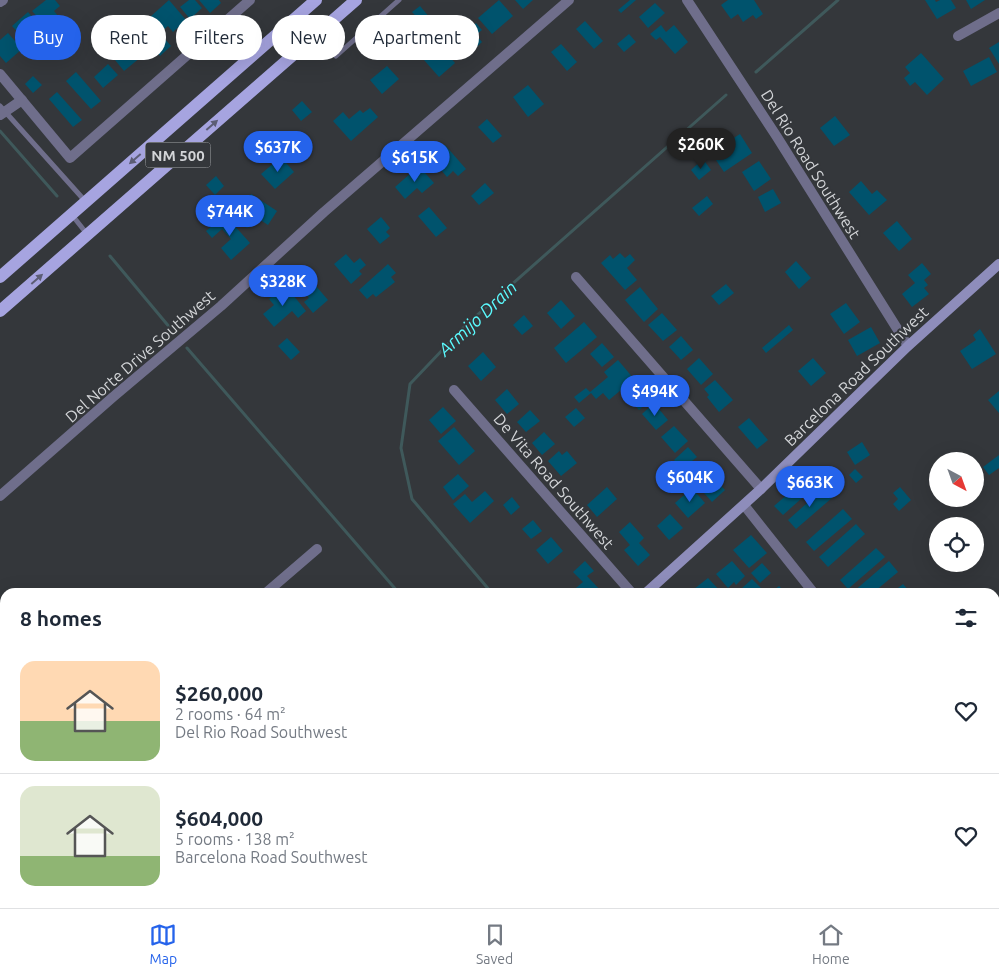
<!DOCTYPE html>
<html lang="en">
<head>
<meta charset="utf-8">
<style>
  :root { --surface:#fff; --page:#f2f2f3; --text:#1f2937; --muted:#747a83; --line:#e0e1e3; --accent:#2563eb }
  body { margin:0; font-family:Ubuntu,sans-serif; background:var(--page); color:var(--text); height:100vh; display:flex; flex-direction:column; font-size:19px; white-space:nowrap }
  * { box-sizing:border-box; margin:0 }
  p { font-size:16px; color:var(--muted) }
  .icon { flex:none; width:28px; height:28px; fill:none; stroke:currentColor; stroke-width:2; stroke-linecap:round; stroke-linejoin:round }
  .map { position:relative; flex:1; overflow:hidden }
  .side { position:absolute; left:0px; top:588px; width:1000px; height:321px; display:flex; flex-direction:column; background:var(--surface); border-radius:15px 15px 0 0; box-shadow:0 5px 20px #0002 }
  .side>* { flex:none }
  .top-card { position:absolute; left:15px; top:15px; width:500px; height:45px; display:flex; gap:10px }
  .needle { width:32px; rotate:139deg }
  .tools { position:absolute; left:929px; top:452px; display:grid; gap:10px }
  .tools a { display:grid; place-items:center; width:55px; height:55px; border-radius:50%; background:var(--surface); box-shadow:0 5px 20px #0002; font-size:25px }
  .price { position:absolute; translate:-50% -42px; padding:0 11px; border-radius:18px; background:var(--accent); color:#fff; font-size:16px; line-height:32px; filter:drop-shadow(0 1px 2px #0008) }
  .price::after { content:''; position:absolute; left:50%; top:30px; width:15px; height:11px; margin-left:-8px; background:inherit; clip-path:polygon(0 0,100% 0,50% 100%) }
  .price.on { background:#222; color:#fff }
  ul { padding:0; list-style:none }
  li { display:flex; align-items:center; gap:15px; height:125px; padding:0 20px }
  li+li { border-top:1px solid var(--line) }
  li span { display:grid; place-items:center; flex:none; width:140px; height:100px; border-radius:15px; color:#555 }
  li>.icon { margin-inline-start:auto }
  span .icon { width:60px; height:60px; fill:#fffc; stroke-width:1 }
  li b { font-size:21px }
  h2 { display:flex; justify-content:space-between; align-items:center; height:60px; padding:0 20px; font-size:21px }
  .chip { padding:0 18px; border-radius:22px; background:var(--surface); box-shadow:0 5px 20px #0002; font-size:18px; line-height:45px }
  .chip.on { background:var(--accent); color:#fff }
  .menu { display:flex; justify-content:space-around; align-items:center; height:70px; border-top:1px solid var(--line); background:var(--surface); font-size:14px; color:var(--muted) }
  .menu a { display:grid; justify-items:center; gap:2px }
  .menu .on { color:var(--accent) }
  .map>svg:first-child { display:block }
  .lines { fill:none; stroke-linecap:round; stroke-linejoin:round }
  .stream { stroke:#3f595b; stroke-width:3 }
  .building { fill:#00536d }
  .lane { stroke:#6f6e8b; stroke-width:5 }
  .street { stroke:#6f6e8b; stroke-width:10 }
  .secondary { stroke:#8e8dbb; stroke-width:10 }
  .primary { stroke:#a6a4e0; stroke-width:12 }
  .oneway { fill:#5c5d75 }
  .labels { text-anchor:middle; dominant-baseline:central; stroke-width:4; stroke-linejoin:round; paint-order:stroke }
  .shield { fill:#34373b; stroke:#a3a6a9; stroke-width:1 }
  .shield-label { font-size:15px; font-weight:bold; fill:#d3d5d8 }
  .street-label { font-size:16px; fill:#d3d5d8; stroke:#34373b }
  .water-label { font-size:18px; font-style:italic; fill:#5bfafe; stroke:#34373b }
</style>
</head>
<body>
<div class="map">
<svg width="999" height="908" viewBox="0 0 999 908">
  <rect width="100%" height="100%" fill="#34373b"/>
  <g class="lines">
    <g class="stream">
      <path d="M756,72l82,-72"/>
      <path d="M0,131l57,65"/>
      <path d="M110,256l61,73"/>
      <path d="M187,348l211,244"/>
      <path d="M491,592l-79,-93 -11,-51 9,-64 57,-60 259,-229"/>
      <path d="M995,649l4,-3"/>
      <path d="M761,904l3,4"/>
    </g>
  </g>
  <g class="building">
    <path d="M46,0h9l5,6 -6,5 5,6 -9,7 -5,-6 -4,3 -9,-10z"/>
    <path d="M169,0l17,20 -13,12 -5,-6 -6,5 -12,-14z"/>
    <path d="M189,0h6l7,8 -12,11 -10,-12z"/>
    <path d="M199,0h20l2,3 -11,10z"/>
    <path d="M499,0l14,16 -21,18 -14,-16z"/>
    <path d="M515,0h18l-10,9z"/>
    <path d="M630,0h6l-15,13 -3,-3z"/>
    <path d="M728,0h26l9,14 -7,5 -3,-4 -10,7 -5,-8 -7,5 -10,-14z"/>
    <path d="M925,0h10l1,2 4,-2h11l5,8 -19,11z"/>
    <path d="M966,0h19l-14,9z"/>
    <path d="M655,3l10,10 -17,15 -9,-11z"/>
    <path d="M420,6l10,12 -7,6 -11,-12z"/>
    <path d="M28,12l9,10 -6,5 4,5 -10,8 -13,-14z"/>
    <path d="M145,16l26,30 -11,10 -9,-11 -7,6 -17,-19z"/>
    <path d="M585,21l18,20 -9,8 -18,-20z"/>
    <path d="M430,23l6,7 -6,5 -6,-6z"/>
    <path d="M476,23l6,7 -6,5 6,7 -15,14 -12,-15z"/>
    <path d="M661,25l5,7 8,-7 14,17 -13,12 -15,-17 -4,3 -6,-6z"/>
    <path d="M8,33l14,16 -16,14 -6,-7v-16z"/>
    <path d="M629,34l7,8 -12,10 -7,-8z"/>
    <path d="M432,37l23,26 -16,14 -23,-26z"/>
    <path d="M999,42v22l-10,-16z"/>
    <path d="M561,44l16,18 -10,9 -16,-19z"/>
    <path d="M131,46l10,11 -17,14 -9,-11z"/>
    <path d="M921,53l23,26 -17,16 -12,-13 -5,4 -6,-8 6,-5 -5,-6z"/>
    <path d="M989,57l8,15 -26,14 -8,-15z"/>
    <path d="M108,64l10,11 -15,13 -9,-11z"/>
    <path d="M387,66l12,13 -17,15 -12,-14z"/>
    <path d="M76,72l25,29 -10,8 -25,-28z"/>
    <path d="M33,76l9,9 -9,8 -8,-9z"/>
    <path d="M528,85l16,19 -16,13 -15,-20z"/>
    <path d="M57,92l25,28 -9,7 -24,-28z"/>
    <path d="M302,101l10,11 -11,9 -9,-11z"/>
    <path d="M370,108l8,9 -27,24 -18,-20 10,-9 6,7 11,-9 3,3z"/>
    <path d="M835,116l15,19 -16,11 -14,-18z"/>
    <path d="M487,119l15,17 -9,7 -15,-16z"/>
    <path d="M740,134l12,19 -28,19 -8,-12 10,-7 -5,-7z"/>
    <path d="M445,145l21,24 -8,7 -5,-5 -6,6 -17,-20z"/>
    <path d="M281,157l13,15 -19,17 -14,-15z"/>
    <path d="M703,159l8,11 -12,10 -8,-10z"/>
    <path d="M759,161l12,18 -17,12 -12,-19z"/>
    <path d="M419,166l15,17 -12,10 -5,-5 -12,11 -10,-12z"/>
    <path d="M216,176l8,10 -9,9 -9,-10z"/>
    <path d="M861,181l11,13 5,-4 10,10 -18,15 -20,-23z"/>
    <path d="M485,183l9,10 -15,12 -8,-9z"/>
    <path d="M773,189l8,14 -16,9 -7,-15z"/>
    <path d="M251,194l26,17 -9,14 -26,-17z"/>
    <path d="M707,196l6,8 -14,12 -7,-8z"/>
    <path d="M429,207l18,21 -11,9 -18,-21z"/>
    <path d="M243,211l10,12 -6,5 -11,-12z"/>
    <path d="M225,215l25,28 -19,17 -10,-12 10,-9 -9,-10 -10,9 -6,-7z"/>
    <path d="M381,217l9,11 -4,4 4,4 -10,8 -13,-15z"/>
    <path d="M897,221l15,18 -13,12 -16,-18z"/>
    <path d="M620,253l5,5 5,-4 5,6 -8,8 10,12 -12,10 -24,-27 9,-8 3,4z"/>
    <path d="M346,254l8,9 6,-5 6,7 -7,6 3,3 -11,10 -17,-20z"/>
    <path d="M796,261l15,17 -12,11 -14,-17z"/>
    <path d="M922,263l9,11 -7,6 4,5 -4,3 5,6 -17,13 -10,-13 13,-11 -7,-8z"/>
    <path d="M388,264l8,9 -5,4 4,5 -19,15 -3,-3 -6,5 -8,-9z"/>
    <path d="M310,267l6,7 -6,5 18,21 -15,13 -9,-11 5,-4 -15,-17z"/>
    <path d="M726,284l8,9 -15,12 -8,-9z"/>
    <path d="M285,285l21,26 -8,7 -6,-7 -18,16 -11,-13 11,-9 -5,-6z"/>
    <path d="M640,287l18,22 -14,13 -19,-22z"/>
    <path d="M561,300l14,16 -14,13 -14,-16z"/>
    <path d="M846,303l14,19 -16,12 -14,-20z"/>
    <path d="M662,313l15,17 -14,11 -15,-16z"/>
    <path d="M524,315l9,11 -11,9 -9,-10z"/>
    <path d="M584,322l13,15 -31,26 -12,-15z"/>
    <path d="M789,325l4,5 -27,23 -4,-5z"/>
    <path d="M871,327l9,16 -23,13 -9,-16z"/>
    <path d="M980,329l16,25 -24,15 -12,-18 16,-11 -3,-5z"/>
    <path d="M681,336l12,14 -12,10 -12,-13z"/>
    <path d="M287,338l13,14 -9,8 -13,-14z"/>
    <path d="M602,343l12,14 -12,10 -12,-13z"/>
    <path d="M483,352l13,15 -15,14 -13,-15z"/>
    <path d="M699,358l14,16 -12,11 -14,-16z"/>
    <path d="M813,358l13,15 -15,13 -13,-15z"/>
    <path d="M618,360l16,19 -25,21 -6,-7 -7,6 -5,-6 -12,10 -5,-6 12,-9 4,4 18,-15 -4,-5z"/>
    <path d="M715,380l18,20 -14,12 -12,-15 2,-2 -5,-6z"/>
    <path d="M637,383l15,16 -13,11 -14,-16z"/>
    <path d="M507,389l12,15 -12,10 -12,-14z"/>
    <path d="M999,391v22l-11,-13z"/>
    <path d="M654,403l14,17 -12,10 -14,-16z"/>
    <path d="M443,407l13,14 -15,13 -12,-14z"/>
    <path d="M576,408l9,10 -11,9 -9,-10z"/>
    <path d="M530,410l10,11 -14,11 -9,-10z"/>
    <path d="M749,418l19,22 -11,9 -19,-22z"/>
    <path d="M674,426l14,15 -13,12 -14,-16z"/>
    <path d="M454,427l21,24 -16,14 -21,-24z"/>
    <path d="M544,432l11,12 -13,11 -10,-12z"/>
    <path d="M862,442l8,13 -15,10 -8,-13z"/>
    <path d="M688,447l9,10 -15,12 -8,-9z"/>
    <path d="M559,451l3,4 5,-4 10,12 -16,13 -13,-15z"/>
    <path d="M999,455v13l-10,7 -6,-8z"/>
    <path d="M855,469l8,8 -7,6 -7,-8z"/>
    <path d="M812,473l8,9 -37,33 -9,-9z"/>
    <path d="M458,474l11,12 -16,14 -10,-13z"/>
    <path d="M710,474l15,16 -13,12 -15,-17z"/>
    <path d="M607,487l10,12 -20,18 -10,-12z"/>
    <path d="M900,487l11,13 -12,11 -6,-7 5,-5 -5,-6z"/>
    <path d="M692,488l13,15 -17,15 -13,-15z"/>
    <path d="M824,488l9,9 -37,32 -8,-9z"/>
    <path d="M485,491l9,10 -24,22 -17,-19 12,-10 7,8z"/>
    <path d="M512,497l8,10 -9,8 -8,-10z"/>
    <path d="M843,509l9,10 -38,32 -8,-9z"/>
    <path d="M670,514l13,14 -14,12 -12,-14z"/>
    <path d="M533,520l9,11 -11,8 -9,-10z"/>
    <path d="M630,522l14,16 -5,5 11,12 -12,11 -14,-16 6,-5 -11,-13z"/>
    <path d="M856,524l9,10 -37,33 -9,-10z"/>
    <path d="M751,535l16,18 -18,15 -16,-18z"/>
    <path d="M551,537l12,14 -15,13 -12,-14z"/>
    <path d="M876,548l9,9 -37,32 -8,-9z"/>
    <path d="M585,561l9,10 -7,5 15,16h-31l12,-10 -10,-10z"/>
    <path d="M732,561l13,15 -9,9 -2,-3 -6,6 -12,-14z"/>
    <path d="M889,561l9,11 -24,20h-21z"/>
    <path d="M762,563l9,10 -11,10 -9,-10z"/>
    <path d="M708,578l13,14h-25l-2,-3z"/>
    <path d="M752,579l9,9 -6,4h-12l-2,-3z"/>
    <path d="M903,584l7,8h-17z"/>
    <path d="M779,586l6,6h-14z"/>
    <path d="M0,704l5,1v47l-5,-1z"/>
    <path d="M338,904h19l3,4h-18z"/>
  </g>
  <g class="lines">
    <g class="lane">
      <path d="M303,12l16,20 17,24 63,-56"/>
      <path d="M0,106l86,96"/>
      <path d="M72,215l15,19"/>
      <path d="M0,624l5,6"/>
      <path d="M995,773l4,-4"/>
      <path d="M0,774l5,-5"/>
    </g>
    <g class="street">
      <path d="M687,0l90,137 131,209"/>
      <path d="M0,2l3,-2"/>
      <path d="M958,36l41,-23"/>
      <path d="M0,74l70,84 180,-158"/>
      <path d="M0,115l22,-15"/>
      <path d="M576,277l185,212"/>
      <path d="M454,390l177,202"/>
      <path d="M0,496l113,-99 108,-91 103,-94 245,-212"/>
      <path d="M744,505l69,87"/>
      <path d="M267,592l50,-43"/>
      <path d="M995,820l4,4"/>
      <path d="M0,827l5,-4"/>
      <path d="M995,850l4,-4"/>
      <path d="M928,908l5,-4"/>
    </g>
    <g class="secondary">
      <path d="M647,592l114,-103 147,-143 91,-82"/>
      <path d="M292,908l4,-4"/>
    </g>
    <g class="primary">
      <path d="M0,277l316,-277"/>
      <path d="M0,311l356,-311"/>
    </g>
  </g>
  <defs><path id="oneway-solid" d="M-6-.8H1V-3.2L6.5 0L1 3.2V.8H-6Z" transform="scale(1.25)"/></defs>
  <g class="oneway">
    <use href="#oneway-solid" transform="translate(212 125) rotate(-41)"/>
    <use href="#oneway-solid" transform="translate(135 159) rotate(139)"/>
    <use href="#oneway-solid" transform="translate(37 279) rotate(-41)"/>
  </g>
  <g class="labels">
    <rect class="shield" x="145.5" y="142.5" width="65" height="25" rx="4"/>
    <g class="shield-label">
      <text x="178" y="155">NM 500</text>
    </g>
    <g class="street-label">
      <text transform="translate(811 164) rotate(58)">Del Rio Road Southwest</text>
      <text transform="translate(140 356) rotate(-41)">Del Norte Drive Southwest</text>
      <text transform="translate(856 376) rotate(-44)">Barcelona Road Southwest</text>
      <text transform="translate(554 481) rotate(49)">De Vita Road Southwest</text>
    </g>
    <g class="water-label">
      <text transform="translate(477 318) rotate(-43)">Armijo Drain</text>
    </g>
  </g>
</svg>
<div class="tools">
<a><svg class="needle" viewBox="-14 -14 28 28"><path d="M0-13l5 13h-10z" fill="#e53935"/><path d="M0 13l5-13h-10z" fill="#747a83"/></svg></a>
<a><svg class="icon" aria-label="locate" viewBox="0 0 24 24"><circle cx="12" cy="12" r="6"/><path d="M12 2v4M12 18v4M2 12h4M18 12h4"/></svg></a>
</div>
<b class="price on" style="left:701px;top:170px">$260K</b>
<b class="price" style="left:278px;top:173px">$637K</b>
<b class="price" style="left:415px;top:183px">$615K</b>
<b class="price" style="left:230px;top:237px">$744K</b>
<b class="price" style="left:283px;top:307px">$328K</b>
<b class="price" style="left:655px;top:417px">$494K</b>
<b class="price" style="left:690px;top:503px">$604K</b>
<b class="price" style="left:810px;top:508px">$663K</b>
<div class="top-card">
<a class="chip on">Buy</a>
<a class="chip">Rent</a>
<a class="chip">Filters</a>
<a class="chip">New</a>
<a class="chip">Apartment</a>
</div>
<section class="side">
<h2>8 homes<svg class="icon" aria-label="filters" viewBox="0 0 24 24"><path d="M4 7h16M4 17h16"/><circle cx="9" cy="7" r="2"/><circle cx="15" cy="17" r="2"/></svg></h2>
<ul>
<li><span style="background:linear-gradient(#ffd9b3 60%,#8fb573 0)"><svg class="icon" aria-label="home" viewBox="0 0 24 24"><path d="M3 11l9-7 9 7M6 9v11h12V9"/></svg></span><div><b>$260,000</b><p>2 rooms · 64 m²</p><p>Del Rio Road Southwest</p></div><svg class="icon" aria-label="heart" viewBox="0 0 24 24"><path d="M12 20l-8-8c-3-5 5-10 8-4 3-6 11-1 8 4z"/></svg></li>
<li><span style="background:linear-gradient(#dfe7d0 70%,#8fb573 0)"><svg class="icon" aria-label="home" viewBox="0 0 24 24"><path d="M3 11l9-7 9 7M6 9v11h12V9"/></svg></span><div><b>$604,000</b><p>5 rooms · 138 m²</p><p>Barcelona Road Southwest</p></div><svg class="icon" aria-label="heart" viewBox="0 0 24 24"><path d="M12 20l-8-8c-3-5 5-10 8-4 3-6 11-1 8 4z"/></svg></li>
</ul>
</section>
</div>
<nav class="menu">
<a class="on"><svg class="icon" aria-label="map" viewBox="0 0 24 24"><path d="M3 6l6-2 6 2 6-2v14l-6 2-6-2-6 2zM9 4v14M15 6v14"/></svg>Map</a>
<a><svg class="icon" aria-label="saved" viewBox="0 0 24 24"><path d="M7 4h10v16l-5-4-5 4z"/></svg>Saved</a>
<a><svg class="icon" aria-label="home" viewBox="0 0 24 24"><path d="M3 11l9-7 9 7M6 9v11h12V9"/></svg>Home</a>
</nav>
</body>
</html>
